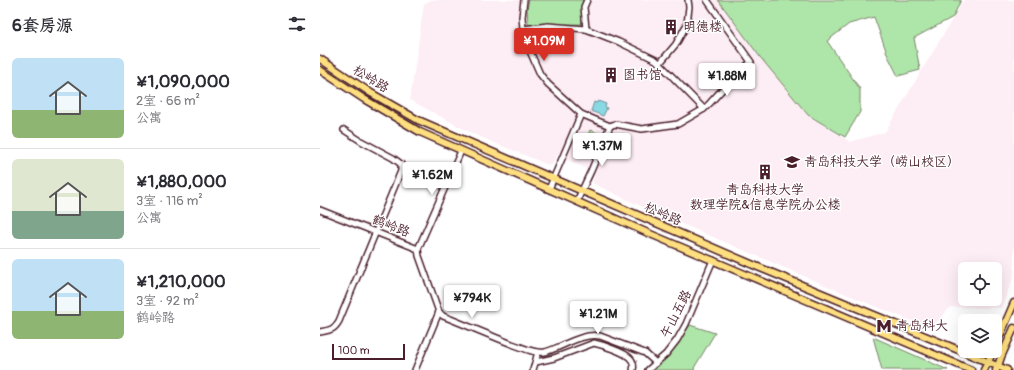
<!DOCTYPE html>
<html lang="zh">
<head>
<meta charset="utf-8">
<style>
  :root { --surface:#fff; --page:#f2f2f3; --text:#2b2b33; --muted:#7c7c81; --line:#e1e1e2; --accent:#d93025 }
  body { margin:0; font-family:Pangolin,"LXGW WenKai TC",sans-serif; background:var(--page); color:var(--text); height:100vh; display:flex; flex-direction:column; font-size:15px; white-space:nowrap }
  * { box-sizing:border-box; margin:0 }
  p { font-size:13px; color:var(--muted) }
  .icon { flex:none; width:22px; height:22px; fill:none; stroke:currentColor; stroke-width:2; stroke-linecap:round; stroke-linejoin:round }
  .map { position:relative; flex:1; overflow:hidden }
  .side { display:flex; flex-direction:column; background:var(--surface); width:320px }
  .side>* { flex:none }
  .controls { position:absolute; left:638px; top:262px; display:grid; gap:8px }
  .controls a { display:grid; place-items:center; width:44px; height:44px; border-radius:6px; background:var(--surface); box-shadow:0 4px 16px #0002; font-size:20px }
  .scale { position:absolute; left:12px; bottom:10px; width:73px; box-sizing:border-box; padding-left:4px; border:2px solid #4a1f2b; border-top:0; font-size:11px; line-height:14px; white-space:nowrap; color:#4a1f2b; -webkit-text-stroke:3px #fff; paint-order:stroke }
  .price { position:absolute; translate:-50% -34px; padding:0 9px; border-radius:4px; background:#fff; color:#222; font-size:13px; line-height:26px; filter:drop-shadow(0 1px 2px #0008) }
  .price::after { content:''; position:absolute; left:50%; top:24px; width:12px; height:9px; margin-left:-6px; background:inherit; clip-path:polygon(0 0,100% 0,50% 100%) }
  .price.current { background:var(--accent); color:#fff }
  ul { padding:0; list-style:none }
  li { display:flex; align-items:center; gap:12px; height:100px; padding:0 12px }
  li+li { border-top:1px solid var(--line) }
  li span { display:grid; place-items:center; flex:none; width:112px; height:80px; border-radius:6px; color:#555 }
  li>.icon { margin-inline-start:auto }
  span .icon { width:48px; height:48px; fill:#fffc; stroke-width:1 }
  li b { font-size:17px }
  h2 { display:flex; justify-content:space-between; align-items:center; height:48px; padding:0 12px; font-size:17px }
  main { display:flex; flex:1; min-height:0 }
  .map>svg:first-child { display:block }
  .built { fill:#fdedf4; fill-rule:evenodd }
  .green { fill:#aee5a8; stroke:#7c826a }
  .water { fill:#88d9e3; stroke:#6f8f99 }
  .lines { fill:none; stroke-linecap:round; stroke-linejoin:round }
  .minor-casing { stroke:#4a1f2b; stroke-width:8 }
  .major-casing { stroke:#4a1f2b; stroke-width:9 }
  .minor { stroke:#fff; stroke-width:5 }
  .major { stroke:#fedf80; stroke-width:6 }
  .labels { text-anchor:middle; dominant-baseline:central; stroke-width:3; stroke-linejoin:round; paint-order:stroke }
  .poi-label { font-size:13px; fill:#4a1f2b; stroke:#fff; text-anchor:start }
  .street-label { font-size:13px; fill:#4a1f2b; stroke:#fff }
</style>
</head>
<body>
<main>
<section class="side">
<h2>6套房源<svg class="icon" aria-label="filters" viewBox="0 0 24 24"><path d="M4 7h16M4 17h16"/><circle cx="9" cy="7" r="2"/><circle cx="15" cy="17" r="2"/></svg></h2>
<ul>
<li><span style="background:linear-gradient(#bfe0f5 65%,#8fb573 0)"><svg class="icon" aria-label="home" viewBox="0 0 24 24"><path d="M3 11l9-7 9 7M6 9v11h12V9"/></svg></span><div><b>¥1,090,000</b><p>2室 · 66 m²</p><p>公寓</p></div></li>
<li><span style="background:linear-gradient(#dfe7d0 65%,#7fa58c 0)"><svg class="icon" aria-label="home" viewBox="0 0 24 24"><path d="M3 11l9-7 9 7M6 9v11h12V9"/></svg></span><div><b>¥1,880,000</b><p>3室 · 116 m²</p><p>公寓</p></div></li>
<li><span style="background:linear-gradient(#bfe0f5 65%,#8fb573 0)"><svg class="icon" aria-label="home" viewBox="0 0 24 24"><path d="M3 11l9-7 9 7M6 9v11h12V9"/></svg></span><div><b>¥1,210,000</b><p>3室 · 92 m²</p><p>鹤岭路</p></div></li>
</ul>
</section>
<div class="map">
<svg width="694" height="370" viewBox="0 0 694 370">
  <rect width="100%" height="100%" fill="#fff"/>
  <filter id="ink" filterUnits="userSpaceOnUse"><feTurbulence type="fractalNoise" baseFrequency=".025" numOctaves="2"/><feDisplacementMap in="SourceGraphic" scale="8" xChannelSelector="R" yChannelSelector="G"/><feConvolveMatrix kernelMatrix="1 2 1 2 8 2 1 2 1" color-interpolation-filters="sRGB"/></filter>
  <g filter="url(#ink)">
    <path class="built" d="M111,0h287l42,57 48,58 42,27 35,-10 79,-132h50v276l-13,32 -51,-1 -18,22 -72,-29 -215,-92 -53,-25 4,-11 -5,-1 -34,-16 -6,11 -78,-32 -63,-34 14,-96zM645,269h30v30h-30z"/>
    <g class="green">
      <path d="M209,0h54l-1,13v11l-49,1 -5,-1 -1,-16z"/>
      <path d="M398,0h243l-8,17 -39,21 6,32 -22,6 -10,-20 -14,-39 -25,7 -22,17 33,48v23l-15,25 -37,-22 -48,-58z"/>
      <path d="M270,130l7,3 -9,20 -6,-3z"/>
      <path d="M370,325l25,8 -21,35 1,2h-42c15,-14 26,-29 37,-45z"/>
      <path d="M553,337l75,33h-66z"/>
    </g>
    <path class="water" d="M278,101l8,3 -1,3 2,1 -4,8 -12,-5 3,-9 3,1z"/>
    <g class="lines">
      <g class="minor-casing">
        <g id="minor">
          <path d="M204,0l-2,17 1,12 6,20 11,25 8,10 33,30 29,12 5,-2 27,5 36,-5 26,-15 6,-6 19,-21 22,-20 -44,-62"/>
          <path d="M203,29l25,-3 38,3 33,13 37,18 48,49"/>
          <path d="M266,29l-2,-22 3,-7"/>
          <path d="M340,63l16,-19 11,-20 2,-17 -1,-7"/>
          <path d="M229,189l32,-75"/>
          <path d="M257,201l14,-30 19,-45"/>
          <path d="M0,210l98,39 1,7 20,56 4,4c23,9 46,19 69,28 10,3 22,10 33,8 18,-5 36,-19 55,-16l45,17 11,10"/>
          <path d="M98,249l43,-98"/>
          <path d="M0,332c10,-2 14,-2 19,-11l62,-150v-7l-8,-6 -32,-17 -17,-11"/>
          <path d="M216,362l18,-4 40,-15c9,2 30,9 36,15 4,4 4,8 3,12"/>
          <path d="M95,370l24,-58"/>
          <path d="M213,370l5,-18"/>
          <path d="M328,370l18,-16 11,-14 9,-16 27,-64"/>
        </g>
      </g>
      <g class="major-casing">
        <g id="major">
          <path d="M0,59l51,34 47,27 340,147 249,103"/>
          <path d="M0,70l44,29 56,33 228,101 323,137"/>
          <path d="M675,347l19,-44"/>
          <path d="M664,370l4,-8 5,-11"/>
          <path d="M676,370l2,-4 3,-9 13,-29"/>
        </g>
      </g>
      <use href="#minor" class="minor"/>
      <use href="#major" class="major"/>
    </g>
  </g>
  <defs>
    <g id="building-bare" transform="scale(1.2)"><path d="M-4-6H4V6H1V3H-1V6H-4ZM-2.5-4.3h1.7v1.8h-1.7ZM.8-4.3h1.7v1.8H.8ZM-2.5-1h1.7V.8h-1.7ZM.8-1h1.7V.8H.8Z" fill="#4a1f2b" stroke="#fff" stroke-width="2.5" paint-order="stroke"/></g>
    <g id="university-bare" transform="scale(1.2)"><path d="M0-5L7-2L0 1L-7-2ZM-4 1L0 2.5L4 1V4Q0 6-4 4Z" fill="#4a1f2b" stroke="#fff" stroke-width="2.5" paint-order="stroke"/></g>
    <g id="metro-bare" transform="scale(1.2)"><path d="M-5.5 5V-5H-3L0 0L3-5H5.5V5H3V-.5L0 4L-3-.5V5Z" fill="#4a1f2b" stroke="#fff" stroke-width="2.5" paint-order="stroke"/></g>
  </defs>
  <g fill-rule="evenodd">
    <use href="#building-bare" x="351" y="27"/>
    <use href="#building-bare" x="291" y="75"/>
    <use href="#university-bare" x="472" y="162"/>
    <use href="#building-bare" x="445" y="172"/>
    <use href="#metro-bare" x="564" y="326"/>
  </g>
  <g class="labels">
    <g class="poi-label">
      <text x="363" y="27">明德楼</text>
      <text x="303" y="75">图书馆</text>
      <text x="484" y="162">青岛科技大学（崂山校区）</text>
      <text x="445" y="190" text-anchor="middle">青岛科技大学<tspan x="445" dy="15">数理学院&amp;信息学院办公楼</tspan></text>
      <text x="576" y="326">青岛科大</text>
    </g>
    <g class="street-label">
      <text transform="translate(51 79) rotate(32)">松岭路</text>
      <text transform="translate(343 214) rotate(23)">松岭路</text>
      <text transform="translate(71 226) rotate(21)">鹤岭路</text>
      <text transform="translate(356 314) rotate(-63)">午山五路</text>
    </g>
  </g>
</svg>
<div class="controls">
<a><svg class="icon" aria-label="locate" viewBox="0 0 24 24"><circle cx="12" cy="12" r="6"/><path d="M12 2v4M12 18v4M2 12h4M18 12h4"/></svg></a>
<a><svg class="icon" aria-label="layers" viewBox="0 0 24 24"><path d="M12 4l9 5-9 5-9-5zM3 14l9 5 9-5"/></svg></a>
</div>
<div class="scale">100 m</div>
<b class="price current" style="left:224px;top:62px">¥1.09M</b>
<b class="price" style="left:407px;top:97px">¥1.88M</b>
<b class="price" style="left:282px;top:167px">¥1.37M</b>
<b class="price" style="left:112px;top:196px">¥1.62M</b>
<b class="price" style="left:152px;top:319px">¥794K</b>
<b class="price" style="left:278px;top:335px">¥1.21M</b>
</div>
</main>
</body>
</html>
